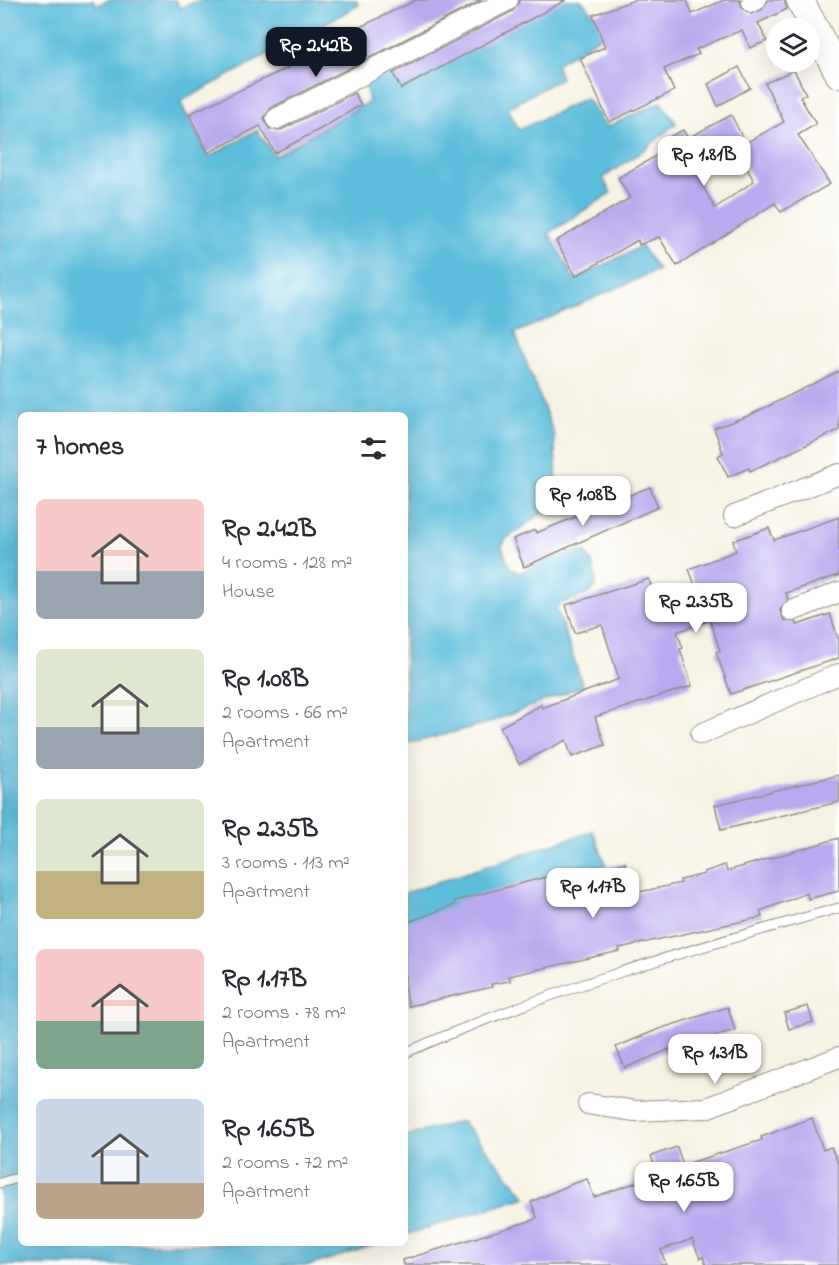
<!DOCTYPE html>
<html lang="en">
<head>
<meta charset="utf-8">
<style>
  :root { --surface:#fff; --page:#f7f7f7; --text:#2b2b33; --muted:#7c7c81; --accent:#111827 }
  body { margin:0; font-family:"Indie Flower",sans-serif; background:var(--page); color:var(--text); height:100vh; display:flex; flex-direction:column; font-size:22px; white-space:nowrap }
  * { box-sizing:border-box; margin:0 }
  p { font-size:20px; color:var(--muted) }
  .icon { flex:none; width:33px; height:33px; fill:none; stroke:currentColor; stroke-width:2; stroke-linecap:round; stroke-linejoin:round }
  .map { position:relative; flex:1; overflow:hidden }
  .sheet { position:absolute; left:18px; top:412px; width:390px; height:834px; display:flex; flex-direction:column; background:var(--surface); border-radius:9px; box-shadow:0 6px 24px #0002 }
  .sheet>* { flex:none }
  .controls { position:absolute; left:766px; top:18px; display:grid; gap:12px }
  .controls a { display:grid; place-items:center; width:54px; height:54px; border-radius:50%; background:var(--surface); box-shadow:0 6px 24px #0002; font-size:30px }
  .price { position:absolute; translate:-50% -51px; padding:0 14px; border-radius:12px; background:#fff; color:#222; font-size:20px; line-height:39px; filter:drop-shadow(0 2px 3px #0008) }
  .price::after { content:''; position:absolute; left:50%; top:36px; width:18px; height:14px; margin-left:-9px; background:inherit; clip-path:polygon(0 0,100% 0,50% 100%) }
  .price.selected { background:var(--accent); color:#fff }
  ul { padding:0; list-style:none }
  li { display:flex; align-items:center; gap:18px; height:150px; padding:0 18px }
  li span { display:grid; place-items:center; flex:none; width:168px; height:120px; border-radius:9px; color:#555 }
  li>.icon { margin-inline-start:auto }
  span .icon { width:72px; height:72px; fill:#fffc; stroke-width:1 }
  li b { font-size:26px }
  h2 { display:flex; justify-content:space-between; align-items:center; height:72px; padding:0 18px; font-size:26px }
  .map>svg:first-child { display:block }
  .water { fill:#5dbddc; stroke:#447484; stroke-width:1.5 }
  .building { fill:#b9a9ef }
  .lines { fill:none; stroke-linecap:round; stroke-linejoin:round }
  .lane-casing { stroke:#908e87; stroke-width:11 }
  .street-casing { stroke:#908e87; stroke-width:22 }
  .secondary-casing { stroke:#908e87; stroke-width:29 }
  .lane { stroke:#fff; stroke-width:9 }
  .street { stroke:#fff; stroke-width:20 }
  .secondary { stroke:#fff; stroke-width:27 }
</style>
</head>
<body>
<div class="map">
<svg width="839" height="1265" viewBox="0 0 839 1265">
  <rect width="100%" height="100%" fill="#fff"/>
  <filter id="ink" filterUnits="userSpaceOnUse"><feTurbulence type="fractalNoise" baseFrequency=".0167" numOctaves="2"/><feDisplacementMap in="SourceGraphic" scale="12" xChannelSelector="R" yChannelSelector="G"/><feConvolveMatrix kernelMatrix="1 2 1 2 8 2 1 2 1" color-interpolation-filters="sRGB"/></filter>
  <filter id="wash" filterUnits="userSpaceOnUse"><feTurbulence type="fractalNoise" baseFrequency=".008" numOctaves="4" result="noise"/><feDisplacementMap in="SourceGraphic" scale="24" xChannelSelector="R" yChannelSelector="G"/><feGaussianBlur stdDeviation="1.35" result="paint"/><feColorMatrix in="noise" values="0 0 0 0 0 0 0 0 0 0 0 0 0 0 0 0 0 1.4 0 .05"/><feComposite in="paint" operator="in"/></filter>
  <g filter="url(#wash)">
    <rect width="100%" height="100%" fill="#f6f2e3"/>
    <g class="water">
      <path d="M0,0h94l2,5 14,-5h66l4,8 20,-8h156l3,5 -179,97 29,55 48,-27 18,26 94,-54 -4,-20 23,-11 14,11 160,-82h19l20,22 5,11 -50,31 5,14 -53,30 11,22 67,-32 21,29 54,-25 15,21 -32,27 -41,28 8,15 -62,40 26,47 66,-34 17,24 -143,63 39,101 4,67 -53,39 -3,7 7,19 10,7c21,-9 43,-23 66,-21 7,8 8,12 10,22 6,27 -23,20 -39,33l27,79 -95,37 -83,22v-329h-384v828h358l-68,21h-311z"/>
      <path d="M593,831l13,35 -201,63v-36z"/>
      <path d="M462,1121l64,76 -121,38v-99z"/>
    </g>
    <g id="blocks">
      <g class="building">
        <path d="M416,0h66l-211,108 -7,10 5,11 12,1 73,-37 7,12 -39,23 -47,25 -15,-27 -52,27 -19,-39 120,-56 23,-12 -4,-7 24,-13 2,4z"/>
        <path d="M520,0h46l-165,89 -8,-16 120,-62z"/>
        <path d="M634,0h53l5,14 32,-14h16l2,8 9,6 11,-4 6,-10h16l3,9 -29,14 9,18 -17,7 -8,-18 -46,19 3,5 -35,15 10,22 -65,31 -29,-64 25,-11 -12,-32z"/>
        <path d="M739,67l11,21 -32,18 -10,-22z"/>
        <path d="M794,70l12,24 -6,3 16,27 -18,11 32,49 -49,28 -6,-9 -98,63 -18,-29 -20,8 -1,-5 -62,36 -20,-35 74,-43 -12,-20 50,-29 -5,-9 20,-10 5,8 43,-23 12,23 -52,27 24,43 39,-27 -18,-33 48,-26 -19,-39z"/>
        <path d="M839,371v59l-89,41 -1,-3 -21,9 -10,-21 5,-3 -9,-25 34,-12z"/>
        <path d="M650,487l8,20 -134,60 -11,-28 22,-9 1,3z"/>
        <path d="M839,517v58l-53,18 2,7 -8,10 4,10 12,2 1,3 33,-11 9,27v17l-108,36 -15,-42 4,-1 -10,-31 -33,12 6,16 -3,1 12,37 -97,31 10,28 -33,12 -6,-17 -47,24 -19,-37 41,-22 1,3 77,-29 -17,-54 -27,8 -9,-28 83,-26 10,31 40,-14 -10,-27 47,-18 -3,-10 36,-13 5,12z"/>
        <path d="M839,775v27l-118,28 -6,-25z"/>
        <path d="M839,838v53l-31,8 -1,-6 -47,18 2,6 -143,31 1,3 -111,25 1,5 -19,3 1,3 -83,19 -4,-15v-68l50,-18 -1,-4 88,-23 32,-7 1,4 50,-12 7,30 17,-3 32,-7 -1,-3 25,-6 -1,-2 21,-7 2,6z"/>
        <path d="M808,1006l5,16 -24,7 -5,-16z"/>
        <path d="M728,1007l7,23 -65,19 -45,19 -9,-21 43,-18z"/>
        <path d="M812,1118l11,32 8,-3 8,19v99h-133l-3,-8 -3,1 -8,-19 -31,11 5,15h-262l-1,-5 130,-40 4,-3 -6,-15 41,-18 15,-5 7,18 64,-22 -7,-19 26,-9 6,18 79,-25 -1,-3z"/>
      </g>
    </g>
  </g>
  <g filter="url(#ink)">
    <use href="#blocks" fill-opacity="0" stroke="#908e87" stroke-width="1.5"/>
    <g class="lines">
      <g class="lane-casing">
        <g id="lane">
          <path d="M405,1053c140,-62 286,-104 434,-145"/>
          <path d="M0,1183l21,-6"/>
        </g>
      </g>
      <g class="street-casing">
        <g id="street">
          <path d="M752,2l4,-2"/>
          <path d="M276,119l232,-119"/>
          <path d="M734,516l105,-42"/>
          <path d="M792,611l47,-19"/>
          <path d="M701,734l138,-60"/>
          <path d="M588,1104l47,7 71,-3 133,-51"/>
        </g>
      </g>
      <g class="secondary-casing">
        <path id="secondary" d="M800,0l39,74"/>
      </g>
      <use href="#lane" class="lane"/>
      <use href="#street" class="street"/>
      <use href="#secondary" class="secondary"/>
    </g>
  </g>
</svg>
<div class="controls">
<a><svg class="icon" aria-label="layers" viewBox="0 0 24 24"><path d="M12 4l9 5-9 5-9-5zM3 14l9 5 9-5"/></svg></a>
</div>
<b class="price selected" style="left:316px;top:78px">Rp 2.42B</b>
<b class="price" style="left:704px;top:187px">Rp 1.81B</b>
<b class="price" style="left:583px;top:527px">Rp 1.08B</b>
<b class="price" style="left:696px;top:634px">Rp 2.35B</b>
<b class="price" style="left:593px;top:919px">Rp 1.17B</b>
<b class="price" style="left:715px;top:1085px">Rp 1.31B</b>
<b class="price" style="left:684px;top:1213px">Rp 1.65B</b>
<section class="sheet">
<h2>7 homes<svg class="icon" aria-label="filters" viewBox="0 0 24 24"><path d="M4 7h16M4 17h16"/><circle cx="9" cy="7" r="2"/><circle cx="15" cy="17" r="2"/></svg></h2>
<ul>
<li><span style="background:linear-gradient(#f6c9c9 60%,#9aa5b1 0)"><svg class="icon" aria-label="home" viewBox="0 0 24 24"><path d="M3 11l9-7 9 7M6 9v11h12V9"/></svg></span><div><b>Rp 2.42B</b><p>4 rooms · 128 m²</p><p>House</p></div></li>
<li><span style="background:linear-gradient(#dfe7d0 65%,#9aa5b1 0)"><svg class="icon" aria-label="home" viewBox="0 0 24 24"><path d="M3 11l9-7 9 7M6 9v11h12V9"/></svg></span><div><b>Rp 1.08B</b><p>2 rooms · 66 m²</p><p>Apartment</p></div></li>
<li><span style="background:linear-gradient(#dfe7d0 60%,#c2b280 0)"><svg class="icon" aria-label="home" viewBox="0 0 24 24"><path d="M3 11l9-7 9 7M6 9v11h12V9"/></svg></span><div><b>Rp 2.35B</b><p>3 rooms · 113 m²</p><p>Apartment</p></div></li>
<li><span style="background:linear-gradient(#f6c9c9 60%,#7fa58c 0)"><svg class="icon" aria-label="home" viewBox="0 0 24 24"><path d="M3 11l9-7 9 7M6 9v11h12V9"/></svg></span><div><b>Rp 1.17B</b><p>2 rooms · 78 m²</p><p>Apartment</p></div></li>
<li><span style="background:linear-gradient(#c9d6e8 70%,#b9a48a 0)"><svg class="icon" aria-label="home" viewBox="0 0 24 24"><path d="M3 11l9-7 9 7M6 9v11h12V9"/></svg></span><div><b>Rp 1.65B</b><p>2 rooms · 72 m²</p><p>Apartment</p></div></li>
</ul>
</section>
</div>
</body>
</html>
